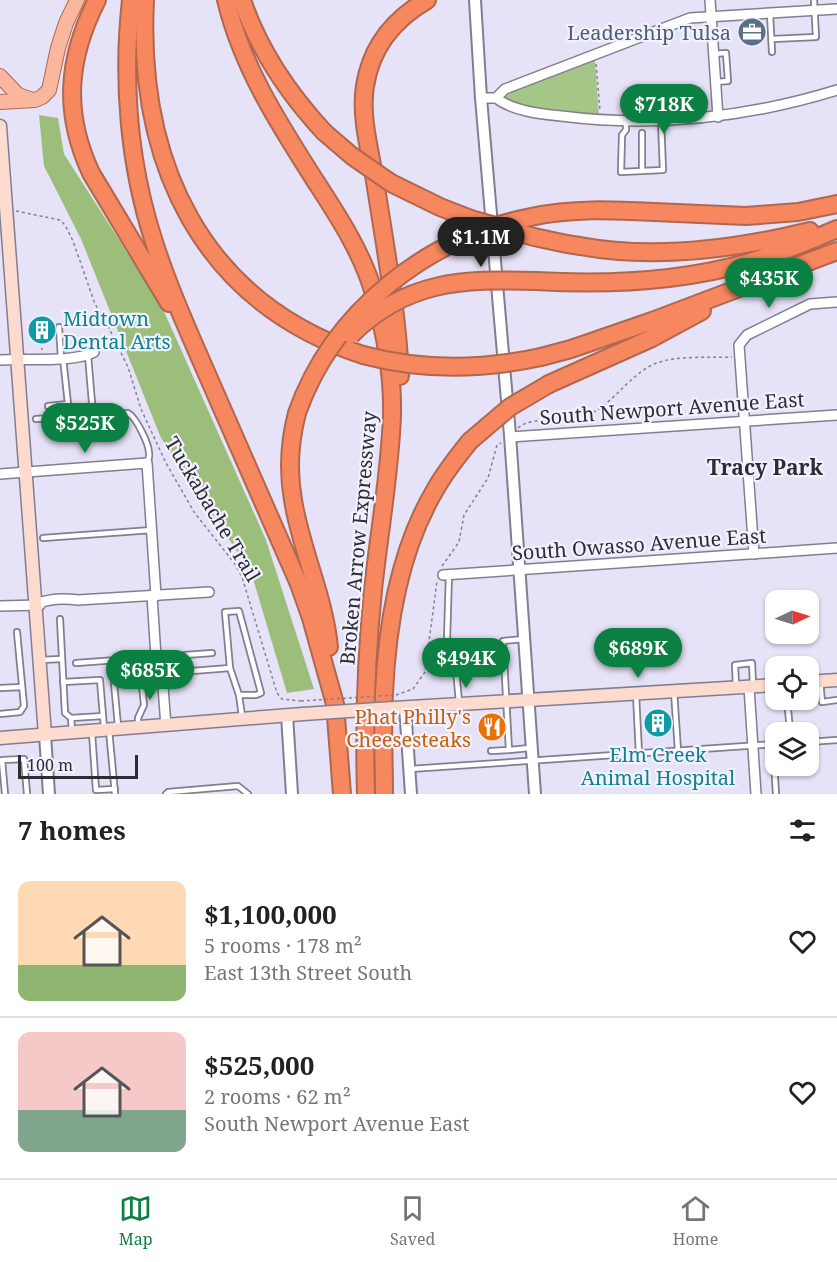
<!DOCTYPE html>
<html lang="en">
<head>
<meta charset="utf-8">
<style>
  :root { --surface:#fff; --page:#f6f6f6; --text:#222; --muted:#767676; --line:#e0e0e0; --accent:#0b8043 }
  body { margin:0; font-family:"Noto Serif",serif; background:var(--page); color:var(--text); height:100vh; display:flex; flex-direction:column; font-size:22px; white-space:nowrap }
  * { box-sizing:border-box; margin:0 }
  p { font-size:20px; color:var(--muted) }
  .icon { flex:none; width:33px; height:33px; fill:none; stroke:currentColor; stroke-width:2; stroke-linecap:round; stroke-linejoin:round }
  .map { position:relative; height:794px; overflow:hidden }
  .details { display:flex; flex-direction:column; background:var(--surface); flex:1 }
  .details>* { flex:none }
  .needle { width:39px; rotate:86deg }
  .tools { position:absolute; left:765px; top:590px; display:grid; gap:12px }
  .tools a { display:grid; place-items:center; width:54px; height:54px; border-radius:12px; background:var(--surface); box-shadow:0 2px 4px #0004; font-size:30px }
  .scale { position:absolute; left:18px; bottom:15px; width:120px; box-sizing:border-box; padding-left:6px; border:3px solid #2d2b33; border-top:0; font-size:16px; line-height:21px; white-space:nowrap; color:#2d2b33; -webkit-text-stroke:4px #f3f1fe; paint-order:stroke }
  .price { position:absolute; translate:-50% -51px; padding:0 14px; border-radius:21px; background:var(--accent); color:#fff; font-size:20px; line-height:39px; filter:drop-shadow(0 2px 3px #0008) }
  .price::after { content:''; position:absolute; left:50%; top:36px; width:18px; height:14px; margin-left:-9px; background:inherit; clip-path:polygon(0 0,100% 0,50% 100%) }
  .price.current { background:#222; color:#fff }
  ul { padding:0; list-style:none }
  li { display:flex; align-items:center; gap:18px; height:150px; padding:0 18px }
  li+li { border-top:2px solid var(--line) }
  li span { display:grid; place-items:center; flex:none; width:168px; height:120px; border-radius:12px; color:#555 }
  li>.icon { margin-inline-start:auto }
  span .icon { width:72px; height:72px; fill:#fffc; stroke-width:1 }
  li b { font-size:26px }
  h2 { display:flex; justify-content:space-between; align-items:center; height:72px; padding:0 18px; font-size:26px }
  .tabs { display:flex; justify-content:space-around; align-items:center; height:84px; border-top:2px solid var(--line); background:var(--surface); font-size:16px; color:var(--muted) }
  .tabs a { display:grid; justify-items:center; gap:3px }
  .tabs .current { color:var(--accent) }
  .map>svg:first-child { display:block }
  .green { fill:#a4c686 }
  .forest { fill:#9bbf7b }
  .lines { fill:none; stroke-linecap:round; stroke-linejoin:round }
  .service-casing { stroke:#827e91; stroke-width:8 }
  .minor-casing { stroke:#827e91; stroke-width:12 }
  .tertiary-casing { stroke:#827e91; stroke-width:14 }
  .secondary-casing { stroke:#827e91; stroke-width:15 }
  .primary-casing { stroke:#b0674f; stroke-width:16 }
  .motorway-casing { stroke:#b0674f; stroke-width:20 }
  .path { stroke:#83808e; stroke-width:1.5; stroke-dasharray:3 3; stroke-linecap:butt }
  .service { stroke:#fff; stroke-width:4.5 }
  .minor { stroke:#fff; stroke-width:9 }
  .tertiary { stroke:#fff; stroke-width:10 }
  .secondary { stroke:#fddbcf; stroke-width:12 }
  .primary { stroke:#fab79e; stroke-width:14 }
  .motorway { stroke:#f7875e; stroke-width:16 }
  .secondary-bridge-casing { stroke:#827e91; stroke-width:15; stroke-linecap:butt }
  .motorway-bridge-casing { stroke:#b0674f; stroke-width:20; stroke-linecap:butt }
  .path-bridge { stroke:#83808e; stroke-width:1.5; stroke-dasharray:3 3; stroke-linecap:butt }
  .secondary-bridge { stroke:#fddbcf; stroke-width:12 }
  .motorway-bridge { stroke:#f7875e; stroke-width:16 }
  .labels { text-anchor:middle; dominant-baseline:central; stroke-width:4.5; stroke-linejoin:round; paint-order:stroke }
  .service-label { font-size:20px; fill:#4e5e75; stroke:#f3f1fe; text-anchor:end }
  .culture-label { font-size:20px; fill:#0d838f; stroke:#f3f1fe; text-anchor:start }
  .street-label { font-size:20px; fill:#2d2b33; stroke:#f3f1fe }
  .food-label { font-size:20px; fill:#c56008; stroke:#f3f1fe; text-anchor:end }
  .neighbourhood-label { font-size:21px; font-weight:bold; fill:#2d2b33; stroke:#f3f1fe }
</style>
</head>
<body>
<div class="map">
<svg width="837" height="794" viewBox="0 0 837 794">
  <rect width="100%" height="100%" fill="#e6e2f7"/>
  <path class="green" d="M595,60l4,55 -73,-8 -21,-9 4,-7z"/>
  <path class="forest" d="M39,115l19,3 6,36 98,153 104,233 48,149 -27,4 -36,-121 -90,-134 -80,-199 -37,-73z"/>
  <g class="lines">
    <g class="service-casing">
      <g id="service">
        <path d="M770,13l2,39"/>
        <path d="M772,39l44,-2 -2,-37"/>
        <path d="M713,54l13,-1 2,28 -12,1"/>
        <path d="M626,122v8l-4,5 -1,37 42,-2 -2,-49"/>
        <path d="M642,133v38"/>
        <path d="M59,327l2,31"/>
        <path d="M88,355l4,48"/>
        <path d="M48,406l20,-2 -5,-46"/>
        <path d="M36,419l92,-6c8,4 21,31 21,40 1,4 -1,7 -2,10"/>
        <path d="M43,538l109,-8"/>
        <path d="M449,574l-2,66 8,19 4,43"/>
        <path d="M60,619l5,94 6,5 1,12"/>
        <path d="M524,639l-21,2 6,109 21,-2"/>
        <path d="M40,660l21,-1"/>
        <path d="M76,663l136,-10"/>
        <path d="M141,675l89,-7"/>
        <path d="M820,681l2,21 15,-2"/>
        <path d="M63,682l37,-2 4,48"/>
        <path d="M736,685l-1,-20 17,-2 1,21"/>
        <path d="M0,688l22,-1"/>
        <path d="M674,691l4,60"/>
        <path d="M636,694l3,60"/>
        <path d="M239,695l-9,-27 -5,-56 14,-1 22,82 -5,2h-17l3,21"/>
        <path d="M787,699l3,31"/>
        <path d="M0,714l20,-2 4,-6 -7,-74"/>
        <path d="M71,718l32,-2"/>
        <path d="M118,726l-4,-43 7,-6 20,-2 3,30 -6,13v7"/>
        <path d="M109,730l6,64"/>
        <path d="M92,733l4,57 19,-1"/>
        <path d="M808,742l29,-2"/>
        <path d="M773,745l3,49"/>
        <path d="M491,751l18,-1"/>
        <path d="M410,769l366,-25"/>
        <path d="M5,794l-3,-34 22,-1 3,35"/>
        <path d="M166,794l2,-2 70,-6 10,8"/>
      </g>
    </g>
    <g class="minor-casing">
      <g id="minor">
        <path d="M710,0l8,117"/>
        <path d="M481,98h15l9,-9 185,-71 147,-9"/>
        <path d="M496,98c17,13 44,16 65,18 95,12 185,2 276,-26"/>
        <path d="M0,360c23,-2 75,3 94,-8"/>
        <path d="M510,437l327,-22"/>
        <path d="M0,474l147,-11 9,133"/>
        <path d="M754,554l-15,-209 8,-10 63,-31 27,-2"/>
        <path d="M443,575l394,-27"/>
        <path d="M152,596l4,61"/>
        <path d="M36,604c12,-5 28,-6 42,-4l131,-8"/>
        <path d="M0,606l40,-1"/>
        <path d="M162,674l4,52"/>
        <path d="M749,687l7,107"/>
      </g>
    </g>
    <g class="tertiary-casing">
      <g id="tertiary">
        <path d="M475,0l6,98 29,337 25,359"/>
        <path d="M405,707l6,87"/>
        <path d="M287,715l5,79"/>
        <path d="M45,735l4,59"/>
      </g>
    </g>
    <g class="secondary-casing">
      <g id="secondary">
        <path d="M0,126l45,609"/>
        <path d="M808,682l29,-2"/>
        <path d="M394,708l382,-23"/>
        <path d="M0,738l303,-24"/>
      </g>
    </g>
    <g class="primary-casing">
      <g id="primary">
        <path d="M0,76l18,19 12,4"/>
        <path d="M0,102l35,-2 7,-3 7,-7 9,-42 8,-25 11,-23"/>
      </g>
    </g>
    <g class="motorway-casing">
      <g id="motorway">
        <path d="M97,0c-30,59 -34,113 -6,173l78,130"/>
        <path d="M131,0c-9,81 -2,165 23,242 17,53 41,104 63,155 27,63 55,125 82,187l12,34 24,86 7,90"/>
        <path d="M145,0c-8,163 56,302 218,355"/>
        <path d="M226,0c16,67 53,124 90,182 22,34 47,72 58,112 11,38 19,81 18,121 -2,59 -13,117 -19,175 -7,69 -9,136 -7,204"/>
        <path d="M242,0c17,51 46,93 82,132"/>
        <path d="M391,183l49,24 31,12"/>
        <path d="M654,212l92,4 52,-4 39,-8"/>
        <path d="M534,237c15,3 30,7 46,9 75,14 156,3 230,-15"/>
        <path d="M536,281c70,4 142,1 210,-18 31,-9 61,-21 91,-34"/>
        <path d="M541,357l30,-8 81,-28 185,-70"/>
        <path d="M400,376c-3,-66 -15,-130 -25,-195 -5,-30 -15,-65 -10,-95 6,-39 29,-67 62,-86"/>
        <path d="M549,384l103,-46 50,-27"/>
        <path d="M297,413c-7,27 -9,59 -4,87 8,50 31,96 36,147"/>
        <path d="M384,794c0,-34 -2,-67 0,-101 3,-68 16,-144 51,-203 10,-18 22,-33 35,-49"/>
      </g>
    </g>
    <g class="path">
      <path d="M596,64l4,46"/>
      <path d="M16,211l44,9 5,5 8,16 22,63 9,14 24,49 13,42 25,54 28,49 41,52 7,13 35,116 5,6 19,2"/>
      <path d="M41,342l1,8"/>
      <path d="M518,428c17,-14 43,-3 62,-10 31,-9 46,-41 74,-54 21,-9 55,-6 78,-7"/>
      <path d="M442,566l17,-24 5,-27 24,-37 9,-33 4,-2"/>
      <path d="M396,695l17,-6 12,-17 12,-91"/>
    </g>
    <use href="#service" class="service"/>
    <use href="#minor" class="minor"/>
    <use href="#tertiary" class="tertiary"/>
    <use href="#secondary" class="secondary"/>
    <use href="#primary" class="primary"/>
    <use href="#motorway" class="motorway"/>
    <g class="secondary-bridge-casing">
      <path id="secondary-bridge" d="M303,714l91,-6"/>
    </g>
    <g class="motorway-bridge-casing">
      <g id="motorway-bridge">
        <path d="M324,132l28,24 39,27"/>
        <path d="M471,219l63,18"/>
        <path d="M351,335c56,-55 111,-56 185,-54"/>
        <path d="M363,355c60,16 118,15 178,2"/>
        <path d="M297,413c36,-102 130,-175 234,-196 41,-9 82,-7 123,-5"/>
        <path d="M470,441l40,-34 39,-23"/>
      </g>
    </g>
    <path class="path-bridge" d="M301,701l94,-6"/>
    <use href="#secondary-bridge" class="secondary-bridge"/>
    <use href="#motorway-bridge" class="motorway-bridge"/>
  </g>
  <defs>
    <g id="office-disc" transform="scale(1.5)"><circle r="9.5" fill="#5c6f8a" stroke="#f3f1fe"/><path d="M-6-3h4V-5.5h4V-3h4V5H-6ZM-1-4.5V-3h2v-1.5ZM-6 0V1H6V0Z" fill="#fff"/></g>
    <g id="building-disc" transform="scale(1.5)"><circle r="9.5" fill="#0f9aa8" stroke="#f3f1fe"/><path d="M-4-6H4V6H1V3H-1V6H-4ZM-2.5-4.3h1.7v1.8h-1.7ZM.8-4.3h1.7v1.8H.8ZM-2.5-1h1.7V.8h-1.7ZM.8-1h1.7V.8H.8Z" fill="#fff"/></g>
    <g id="restaurant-disc" transform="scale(1.5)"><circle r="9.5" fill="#e8710a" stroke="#f3f1fe"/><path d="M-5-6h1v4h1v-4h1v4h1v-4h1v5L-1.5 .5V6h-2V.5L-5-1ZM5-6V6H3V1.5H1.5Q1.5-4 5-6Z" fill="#fff"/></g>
  </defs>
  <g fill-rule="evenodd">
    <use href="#office-disc" x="752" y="32"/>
    <use href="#building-disc" x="42" y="330"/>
    <use href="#building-disc" x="658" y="723"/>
    <use href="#restaurant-disc" x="492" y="727"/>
  </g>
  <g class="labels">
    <g class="service-label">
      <text x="731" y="32">Leadership Tulsa</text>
    </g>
    <g class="culture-label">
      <text x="63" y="318">Midtown<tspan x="63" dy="23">Dental Arts</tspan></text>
      <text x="658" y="754" text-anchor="middle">Elm Creek<tspan x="658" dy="23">Animal Hospital</tspan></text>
    </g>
    <g class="street-label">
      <text transform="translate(672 408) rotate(-4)">South Newport Avenue East</text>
      <text transform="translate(213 509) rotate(59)">Tuckabache Trail</text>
      <text transform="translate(358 538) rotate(-85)">Broken Arrow Expressway</text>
      <text transform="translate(639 544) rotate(-4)">South Owasso Avenue East</text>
    </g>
    <g class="food-label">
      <text x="471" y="716">Phat Philly's<tspan x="471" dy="23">Cheesesteaks</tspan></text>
    </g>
    <g class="neighbourhood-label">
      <text x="765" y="467">Tracy Park</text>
    </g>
  </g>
</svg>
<div class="tools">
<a><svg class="needle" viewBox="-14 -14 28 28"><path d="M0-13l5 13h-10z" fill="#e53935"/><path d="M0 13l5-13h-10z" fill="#767676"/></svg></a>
<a><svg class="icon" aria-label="locate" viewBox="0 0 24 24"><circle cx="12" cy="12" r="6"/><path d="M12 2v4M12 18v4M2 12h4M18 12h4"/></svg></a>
<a><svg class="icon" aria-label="layers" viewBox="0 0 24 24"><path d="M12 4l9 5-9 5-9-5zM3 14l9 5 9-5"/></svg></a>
</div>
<div class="scale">100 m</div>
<b class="price" style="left:664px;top:135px">$718K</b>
<b class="price current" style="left:481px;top:268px">$1.1M</b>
<b class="price" style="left:769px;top:309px">$435K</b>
<b class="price" style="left:85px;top:454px">$525K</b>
<b class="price" style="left:638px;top:679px">$689K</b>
<b class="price" style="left:466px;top:689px">$494K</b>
<b class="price" style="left:150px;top:701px">$685K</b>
</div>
<section class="details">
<h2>7 homes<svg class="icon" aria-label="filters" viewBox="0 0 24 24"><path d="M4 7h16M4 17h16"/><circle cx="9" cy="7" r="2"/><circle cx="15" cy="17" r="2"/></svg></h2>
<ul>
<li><span style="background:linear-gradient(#ffd9b3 70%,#8fb573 0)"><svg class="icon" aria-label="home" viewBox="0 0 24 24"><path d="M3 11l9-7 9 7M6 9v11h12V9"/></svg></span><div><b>$1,100,000</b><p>5 rooms · 178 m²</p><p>East 13th Street South</p></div><svg class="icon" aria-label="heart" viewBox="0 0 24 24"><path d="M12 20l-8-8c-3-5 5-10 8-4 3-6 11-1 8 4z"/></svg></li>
<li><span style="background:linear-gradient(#f6c9c9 65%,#7fa58c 0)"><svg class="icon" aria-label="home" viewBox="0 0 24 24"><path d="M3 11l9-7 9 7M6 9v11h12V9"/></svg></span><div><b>$525,000</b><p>2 rooms · 62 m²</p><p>South Newport Avenue East</p></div><svg class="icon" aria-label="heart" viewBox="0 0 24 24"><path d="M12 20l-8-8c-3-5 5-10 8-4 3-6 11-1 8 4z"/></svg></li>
</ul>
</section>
<nav class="tabs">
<a class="current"><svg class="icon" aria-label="map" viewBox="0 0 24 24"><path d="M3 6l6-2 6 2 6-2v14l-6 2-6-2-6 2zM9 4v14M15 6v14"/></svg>Map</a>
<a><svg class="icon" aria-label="saved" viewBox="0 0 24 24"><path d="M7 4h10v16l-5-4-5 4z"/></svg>Saved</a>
<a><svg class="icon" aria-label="home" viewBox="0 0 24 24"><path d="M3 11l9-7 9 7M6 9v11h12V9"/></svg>Home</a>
</nav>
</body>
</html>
